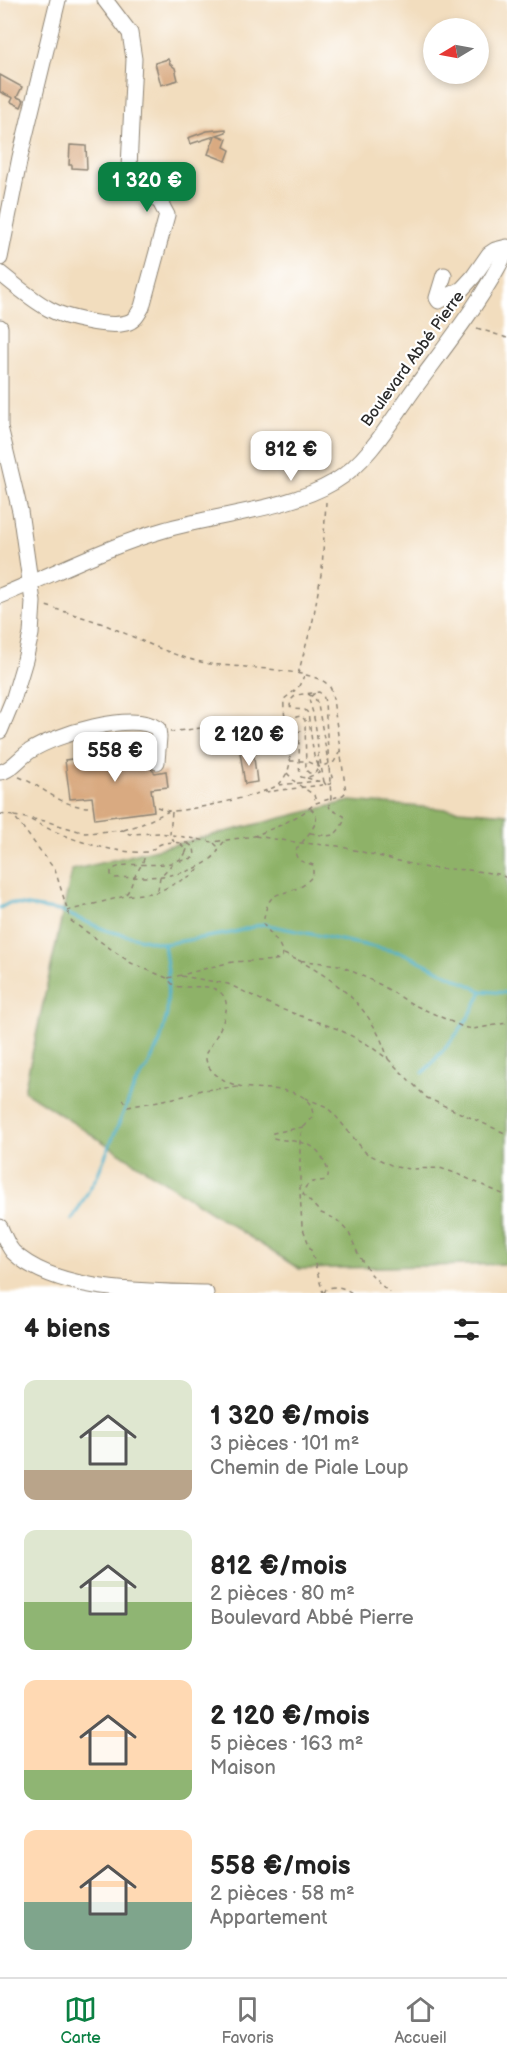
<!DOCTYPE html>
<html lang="fr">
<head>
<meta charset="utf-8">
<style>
  :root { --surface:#fff; --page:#f2f2f2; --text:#222; --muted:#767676; --line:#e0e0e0; --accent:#0b8043 }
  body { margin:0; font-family:"Balsamiq Sans",sans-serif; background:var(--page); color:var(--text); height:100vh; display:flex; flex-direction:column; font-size:22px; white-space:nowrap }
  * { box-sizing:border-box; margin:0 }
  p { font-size:20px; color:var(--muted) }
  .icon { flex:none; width:33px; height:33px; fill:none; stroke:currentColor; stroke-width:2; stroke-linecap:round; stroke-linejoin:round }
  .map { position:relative; height:1293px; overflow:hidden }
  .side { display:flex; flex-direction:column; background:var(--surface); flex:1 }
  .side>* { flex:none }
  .needle { width:39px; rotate:260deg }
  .controls { position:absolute; left:423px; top:18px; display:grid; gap:12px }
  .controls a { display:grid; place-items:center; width:66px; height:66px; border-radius:50%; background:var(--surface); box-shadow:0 3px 9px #0003; font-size:30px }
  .price { position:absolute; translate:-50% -51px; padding:0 14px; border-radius:12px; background:#fff; color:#222; font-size:20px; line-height:39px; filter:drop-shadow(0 2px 3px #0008) }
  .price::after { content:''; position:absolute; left:50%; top:36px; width:18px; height:14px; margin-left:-9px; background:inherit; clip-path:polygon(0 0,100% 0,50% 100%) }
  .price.current { background:var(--accent); color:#fff }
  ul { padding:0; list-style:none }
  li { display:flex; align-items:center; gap:18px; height:150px; padding:0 24px }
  li span { display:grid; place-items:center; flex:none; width:168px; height:120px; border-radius:12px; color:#555 }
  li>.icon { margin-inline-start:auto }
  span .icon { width:72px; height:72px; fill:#fffc; stroke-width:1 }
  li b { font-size:26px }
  h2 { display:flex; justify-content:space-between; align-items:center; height:72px; padding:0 24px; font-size:26px }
  .menu { display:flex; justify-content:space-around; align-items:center; height:84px; border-top:2px solid var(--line); background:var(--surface); font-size:16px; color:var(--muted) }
  .menu a { display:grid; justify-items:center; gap:3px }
  .menu .current { color:var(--accent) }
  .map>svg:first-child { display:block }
  .forest { fill:#8eb267; stroke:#5c6e49; stroke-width:1.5 }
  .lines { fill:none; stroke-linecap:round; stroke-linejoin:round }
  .stream { stroke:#4bb1ca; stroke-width:3 }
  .building { fill:#d9aa81 }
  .minor-casing { stroke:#8e8474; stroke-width:17 }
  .path { stroke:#8e8474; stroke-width:1.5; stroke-dasharray:4.5 4.5; stroke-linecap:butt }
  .minor { stroke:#fff; stroke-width:15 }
  .labels { text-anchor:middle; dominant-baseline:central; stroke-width:4.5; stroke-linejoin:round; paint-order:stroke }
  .street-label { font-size:16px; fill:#2b2b2b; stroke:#fff }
</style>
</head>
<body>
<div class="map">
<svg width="507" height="1293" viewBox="0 0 507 1293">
  <rect width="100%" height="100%" fill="#fff"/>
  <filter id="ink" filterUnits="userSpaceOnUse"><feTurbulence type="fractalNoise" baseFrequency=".0167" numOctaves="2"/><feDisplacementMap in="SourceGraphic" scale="12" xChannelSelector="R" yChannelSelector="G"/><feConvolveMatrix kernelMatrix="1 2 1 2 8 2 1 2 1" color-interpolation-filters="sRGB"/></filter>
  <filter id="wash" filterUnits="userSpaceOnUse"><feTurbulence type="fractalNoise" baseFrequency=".008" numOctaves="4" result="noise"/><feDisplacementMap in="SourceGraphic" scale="24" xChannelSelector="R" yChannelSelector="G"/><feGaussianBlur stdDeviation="1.35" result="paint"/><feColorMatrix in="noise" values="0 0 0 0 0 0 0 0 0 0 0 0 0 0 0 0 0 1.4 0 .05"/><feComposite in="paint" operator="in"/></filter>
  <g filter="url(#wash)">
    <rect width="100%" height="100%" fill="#f2ddbe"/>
    <path class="forest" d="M350,801l157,13v450l-208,5 -275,-178 48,-221z"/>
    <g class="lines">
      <g class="stream">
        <path d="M0,908l9,-5 51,8 48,20 56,13 67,-11 32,-9 140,29 79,38 25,2"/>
        <path d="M423,1073c25,-28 44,-47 59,-82"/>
        <path d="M72,1220l25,-44 38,-91 12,-17 13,-26 7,-28 1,-42 -4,-28"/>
      </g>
    </g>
    <g id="blocks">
      <g class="building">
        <path d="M168,59l2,5 5,4 3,12 -17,5 -6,-22z"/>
        <path d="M0,75l22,12 -5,10 7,3 -3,7 -10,-5 2,-4 -13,-6z"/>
        <path d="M226,129v3l-9,3 10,4 -3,8 6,3 -4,11 -18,-7 7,-18 -25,8 -2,-6 19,-7z"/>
        <path d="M70,145l16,1 1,23 -15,-1v-3h-3z"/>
        <path d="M148,749l1,18 6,6 11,-2 2,16 -17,2 3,22 -59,8 -3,-22 -22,2 -5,-39z"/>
        <path d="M253,750l4,32 -12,2 -5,-32z"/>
      </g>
    </g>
  </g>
  <g filter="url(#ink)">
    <use href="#blocks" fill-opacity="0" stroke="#8e8474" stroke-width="1.5"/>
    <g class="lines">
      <g class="minor-casing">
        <g id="minor">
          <path d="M0,258l20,-101 38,-157"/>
          <path d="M0,273c16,13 31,26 49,36 16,9 59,19 77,14 9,-2 12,-9 16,-16l25,-92 -7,-13 -18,-13 -13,-21 5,-109 -4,-26 -25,-33"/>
          <path d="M444,275l-7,23 2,3 23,-12 11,-12 16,-23 6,-4 12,-3"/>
          <path d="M0,327v100l20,84 13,91 -2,32 -6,26 -11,37 -14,34"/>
          <path d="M0,596c54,-22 108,-50 164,-66 53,-16 123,-20 170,-48 34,-20 57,-61 80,-93 33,-45 68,-88 93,-139"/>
          <path d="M0,772c11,-1 20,-15 30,-21 24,-16 104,-41 128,-22l1,8 -2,25"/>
          <path d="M0,1227c4,9 7,18 13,25 43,41 134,39 193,41"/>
        </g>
      </g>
      <g class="path">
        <path d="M477,328l30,10"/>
        <path d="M298,674l15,-54 9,-51 4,-67"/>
        <path d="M308,694l7,4 3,7 10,56"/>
        <path d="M170,732l62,-8 8,1 5,4 2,18"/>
        <path d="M289,736l14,-6 2,3"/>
        <path d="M320,760l4,22"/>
        <path d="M290,761h16l13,6 15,-5 6,-11"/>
        <path d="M287,773l8,9"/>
        <path d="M19,777c26,10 39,29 69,30"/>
        <path d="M307,778l10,3"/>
        <path d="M279,785l39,-4 6,1 2,3"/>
        <path d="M299,785l15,10 2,7"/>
        <path d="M265,792l65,-8 3,-3 -4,-15"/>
        <path d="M157,807c4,1 9,4 13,4 15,1 99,-17 109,-27 3,-2 6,-8 8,-11 10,-24 -5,-49 -3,-74l14,-11 6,-12"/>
        <path d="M172,812l-2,22 4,8"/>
        <path d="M0,814l14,2 41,54 16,51 60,42 36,15 7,8c11,2 22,0 33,1 38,6 10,49 -1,66 -1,9 2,14 8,20 7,6 16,11 25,13 22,6 73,-4 74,30l-10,11 -3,11v54l2,34 10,27 11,40"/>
        <path d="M14,816l31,5 40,12 38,-3 6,4 31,-1 53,9 41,-6 27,-11 22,-12 13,-10 27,-8 3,-3 -14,-100c-1,-3 -2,-6 -5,-8 -15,-15 -93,-17 -117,-20 -38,-7 -72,-26 -107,-40 -19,-7 -38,-12 -57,-18"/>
        <path d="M31,820c34,18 78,34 117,32 5,-2 8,-6 13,-8 11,-4 24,1 36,-2"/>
        <path d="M124,830l18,-6 27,-13"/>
        <path d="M310,833c19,3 25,8 35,-14l-1,-3 -14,-7 -1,-5 2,-6 -6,-96 -2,-7 -4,-3 -23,3 -5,5 -1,6 4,3 11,1 3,3 6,43 5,11 -4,6h-6l-3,-3 -1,-50 -4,-4 -5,1c-2,7 0,12 2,20 3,13 -1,28 3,40l5,1 13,-5c-1,-18 -1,-37 -5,-55 -1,-7 -4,-13 -5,-20l6,-5"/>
        <path d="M255,836l46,7 37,3 89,22 42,2 29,4 9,4"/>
        <path d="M214,843l3,3 1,6"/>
        <path d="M181,844l5,8c-10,23 -60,4 -75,19v4l4,3c33,-2 69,2 96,-19 7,-5 8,-13 14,-18"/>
        <path d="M180,861l13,-3 2,-3 -1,-7 -5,-4 -3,8"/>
        <path d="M158,890l2,-13 14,-15"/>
        <path d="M126,894c6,-7 5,-11 9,-18 4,-8 9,-13 10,-22"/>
        <path d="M67,911l58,-15 33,-4 32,-16 10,-8"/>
        <path d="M284,954l13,6 42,5 42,20 31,19 51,23 10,2 34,-6"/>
        <path d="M298,960c43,23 76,51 90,99"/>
        <path d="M181,976l47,8 50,24 60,21 29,15 21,15 39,39 80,36"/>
        <path d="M168,978c21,-4 40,-11 60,-15 18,-4 34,0 53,-4l2,-6 -4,-9 -16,-20c6,-37 12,-25 39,-38 4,-2 7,-7 11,-10v-11c-9,-4 -16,-1 -18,-14 5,-7 24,-26 21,-35 0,-3 -4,-6 -6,-8"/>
        <path d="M305,1098l20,8 9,8 32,39 29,14 16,2 29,-1 15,5 52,23"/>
        <path d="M123,1099l5,8 61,-12 12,-5 37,-3"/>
        <path d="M303,1127l-30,6v5c20,5 41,0 51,23 3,7 6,12 3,19 -12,2 -21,0 -24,14l18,19 15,6 13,14 10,23 12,18 18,19"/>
        <path d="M324,1293l2,-4c10,-4 17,-2 26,4"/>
      </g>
      <use href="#minor" class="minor"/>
    </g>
  </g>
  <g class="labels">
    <g class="street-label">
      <text transform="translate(413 359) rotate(-54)">Boulevard Abbé Pierre</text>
    </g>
  </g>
</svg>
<div class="controls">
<a><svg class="needle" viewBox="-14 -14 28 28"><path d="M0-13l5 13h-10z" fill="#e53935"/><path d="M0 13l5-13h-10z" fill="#767676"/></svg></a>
</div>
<b class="price current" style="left:147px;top:213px">1 320 €</b>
<b class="price" style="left:291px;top:482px">812 €</b>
<b class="price" style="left:249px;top:767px">2 120 €</b>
<b class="price" style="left:115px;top:783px">558 €</b>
</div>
<section class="side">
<h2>4 biens<svg class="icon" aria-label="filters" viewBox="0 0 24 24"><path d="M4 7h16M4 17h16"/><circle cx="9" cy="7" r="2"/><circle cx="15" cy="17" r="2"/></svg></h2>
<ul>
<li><span style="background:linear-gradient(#dfe7d0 75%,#b9a48a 0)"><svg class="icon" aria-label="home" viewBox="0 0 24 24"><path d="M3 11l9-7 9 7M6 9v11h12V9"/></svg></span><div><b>1 320 €/mois</b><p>3 pièces · 101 m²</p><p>Chemin de Piale Loup</p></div></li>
<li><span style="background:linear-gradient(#dfe7d0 60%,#8fb573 0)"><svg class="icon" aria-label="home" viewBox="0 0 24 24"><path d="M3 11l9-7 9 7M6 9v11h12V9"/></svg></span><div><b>812 €/mois</b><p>2 pièces · 80 m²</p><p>Boulevard Abbé Pierre</p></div></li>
<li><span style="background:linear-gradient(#ffd9b3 75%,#8fb573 0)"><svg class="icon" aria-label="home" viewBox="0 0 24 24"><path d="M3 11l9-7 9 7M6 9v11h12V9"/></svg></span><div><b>2 120 €/mois</b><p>5 pièces · 163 m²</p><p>Maison</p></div></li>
<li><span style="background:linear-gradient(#ffd9b3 60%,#7fa58c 0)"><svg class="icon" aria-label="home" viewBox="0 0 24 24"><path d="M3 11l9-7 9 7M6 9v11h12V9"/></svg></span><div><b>558 €/mois</b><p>2 pièces · 58 m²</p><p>Appartement</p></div></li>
</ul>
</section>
<nav class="menu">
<a class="current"><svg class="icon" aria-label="map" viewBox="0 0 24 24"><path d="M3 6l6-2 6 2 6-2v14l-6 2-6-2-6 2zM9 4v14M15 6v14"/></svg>Carte</a>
<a><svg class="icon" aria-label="saved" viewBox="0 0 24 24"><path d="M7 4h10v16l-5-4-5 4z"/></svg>Favoris</a>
<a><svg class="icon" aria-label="home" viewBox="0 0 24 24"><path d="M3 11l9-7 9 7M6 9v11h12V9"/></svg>Accueil</a>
</nav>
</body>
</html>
